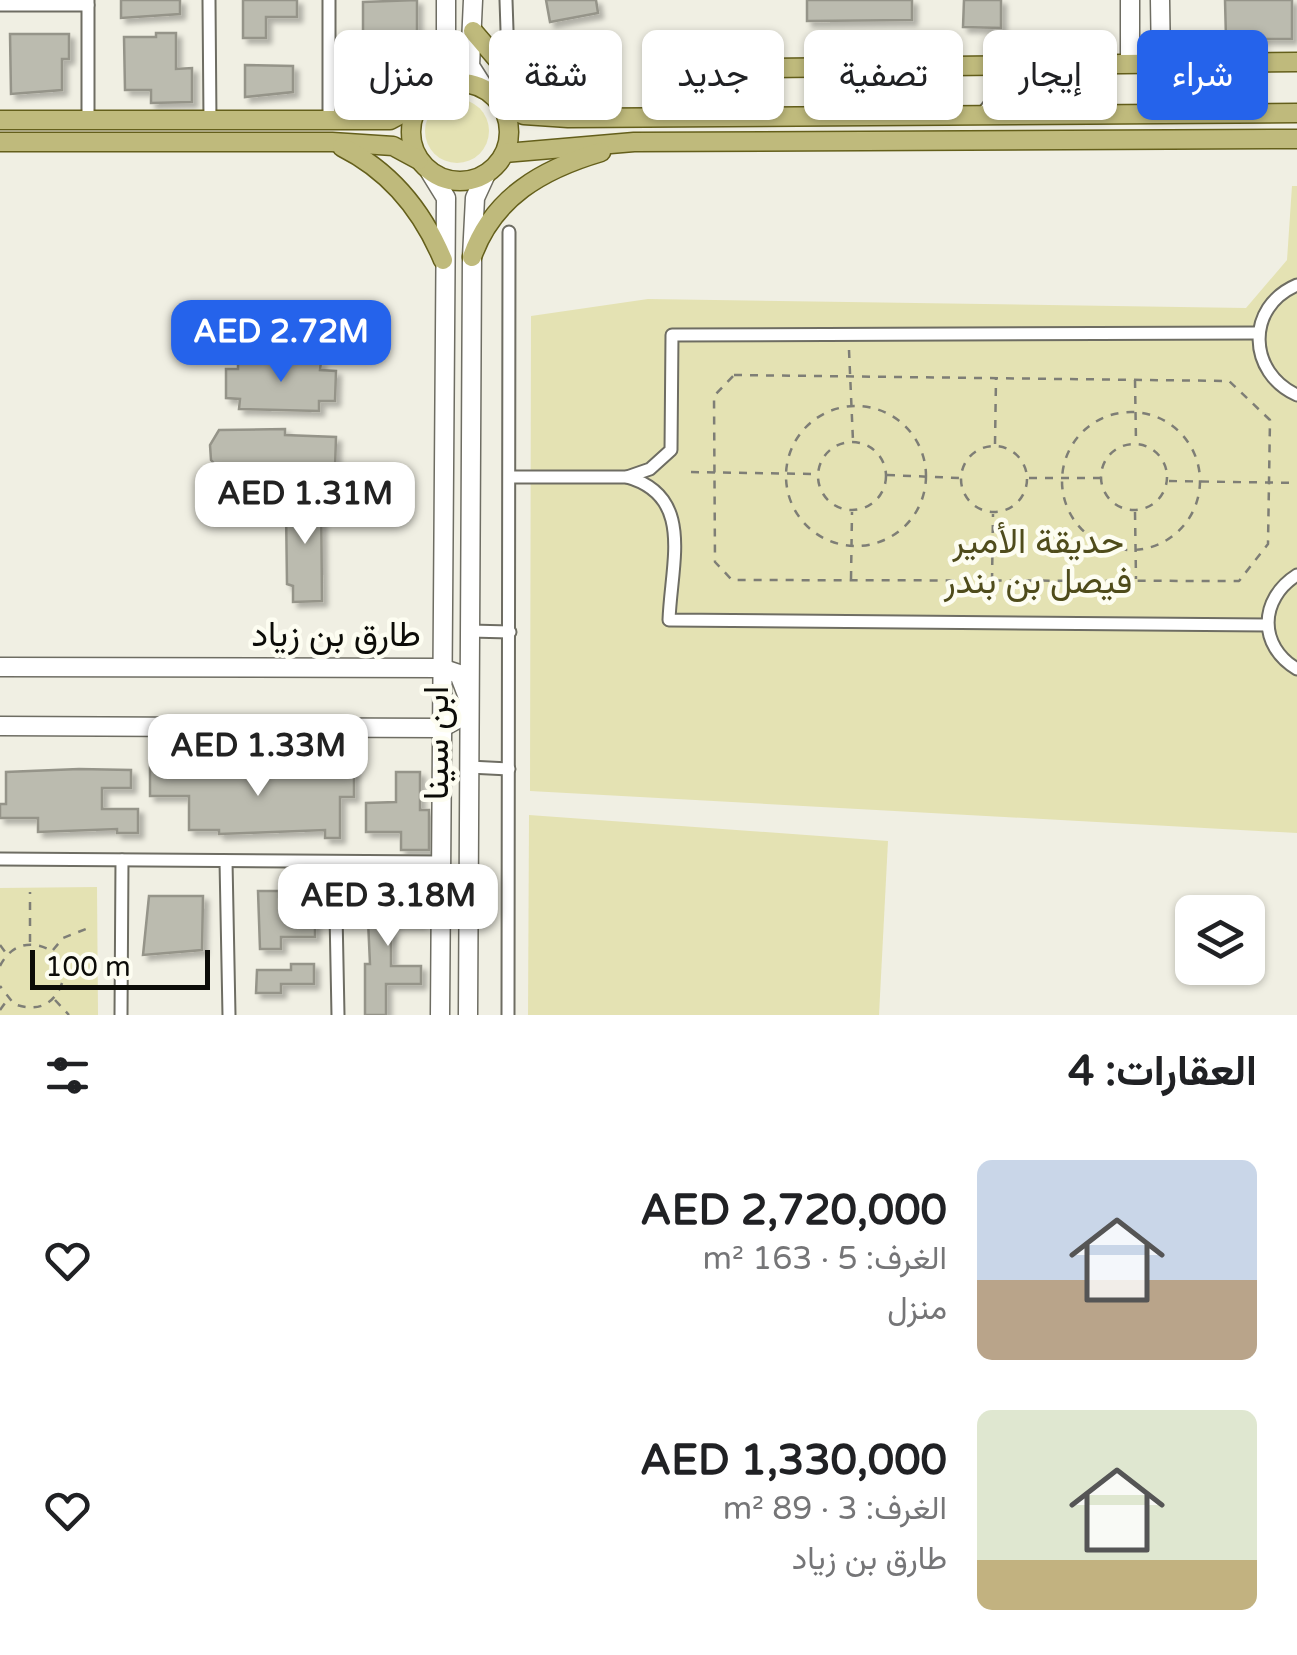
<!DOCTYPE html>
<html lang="ar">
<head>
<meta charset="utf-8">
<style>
  :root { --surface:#fff; --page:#f6f6f6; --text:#202124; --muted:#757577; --accent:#2563eb }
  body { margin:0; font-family:"Varela Round",Vazirmatn,sans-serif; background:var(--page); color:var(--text); direction:rtl; height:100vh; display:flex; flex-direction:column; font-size:38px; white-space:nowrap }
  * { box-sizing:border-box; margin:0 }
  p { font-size:32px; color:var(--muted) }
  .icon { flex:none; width:55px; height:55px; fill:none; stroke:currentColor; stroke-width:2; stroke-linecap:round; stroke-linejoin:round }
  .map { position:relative; height:1015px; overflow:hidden; direction:ltr }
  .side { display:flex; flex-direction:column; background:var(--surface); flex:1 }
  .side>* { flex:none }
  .top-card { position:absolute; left:30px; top:30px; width:1238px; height:90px; direction:rtl; display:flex; gap:20px }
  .tools { position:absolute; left:1175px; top:895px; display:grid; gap:20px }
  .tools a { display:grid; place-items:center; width:90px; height:90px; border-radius:15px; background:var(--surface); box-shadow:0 2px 8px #0004; font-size:50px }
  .scale { position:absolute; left:30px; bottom:25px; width:180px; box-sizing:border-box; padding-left:10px; border:5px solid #0c0c08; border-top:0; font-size:28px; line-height:35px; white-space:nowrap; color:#0c0c08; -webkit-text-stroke:8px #fdfdf1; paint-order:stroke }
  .price { position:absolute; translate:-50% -85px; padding:0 22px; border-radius:20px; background:#fff; color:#222; font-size:32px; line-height:65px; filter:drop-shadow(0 2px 5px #0008) }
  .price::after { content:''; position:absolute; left:50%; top:60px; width:30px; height:22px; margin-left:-15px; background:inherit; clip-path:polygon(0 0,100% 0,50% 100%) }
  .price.selected { background:var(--accent); color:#fff }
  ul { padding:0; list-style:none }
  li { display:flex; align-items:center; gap:30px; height:250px; padding:0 40px }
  li span { display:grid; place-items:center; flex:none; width:280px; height:200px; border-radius:15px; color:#555 }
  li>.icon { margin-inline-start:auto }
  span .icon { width:120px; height:120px; fill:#fffc; stroke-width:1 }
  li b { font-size:42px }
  h2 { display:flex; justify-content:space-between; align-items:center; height:120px; padding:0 40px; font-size:42px }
  .chip { padding:0 35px; border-radius:15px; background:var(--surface); box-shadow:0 2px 8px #0004; font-size:35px; line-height:90px }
  .chip.selected { background:var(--accent); color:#fff }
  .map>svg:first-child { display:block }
  .green { fill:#e4e2b3 }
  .building { fill:#bbbbaf; stroke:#959489; stroke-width:2.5; filter:url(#shadow) }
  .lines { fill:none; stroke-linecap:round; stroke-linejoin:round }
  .lane-casing { stroke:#6e6d63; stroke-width:10 }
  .street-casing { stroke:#6e6d63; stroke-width:15 }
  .secondary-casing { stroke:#6e6d63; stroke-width:21 }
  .primary-casing { stroke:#645f1b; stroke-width:21 }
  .path { stroke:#7e7e76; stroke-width:2.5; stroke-dasharray:8 8; stroke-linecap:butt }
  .lane { stroke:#fff; stroke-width:6 }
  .street { stroke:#fff; stroke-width:11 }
  .secondary { stroke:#fff; stroke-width:18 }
  .primary { stroke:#bfba7c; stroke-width:18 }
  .labels { text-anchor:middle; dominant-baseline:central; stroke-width:9; stroke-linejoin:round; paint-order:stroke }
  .park-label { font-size:35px; fill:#4f4c1b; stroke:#fdfdf1 }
  .street-label { font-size:35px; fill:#0c0c08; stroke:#fdfdf1 }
</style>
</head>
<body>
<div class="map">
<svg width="1297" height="1015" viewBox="0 0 1297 1015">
  <defs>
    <filter id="shadow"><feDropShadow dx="5" dy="5" stdDeviation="2.5" flood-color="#0004"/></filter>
  </defs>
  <rect width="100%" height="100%" fill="#f0efe3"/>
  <g class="green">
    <circle cx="457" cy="131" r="32"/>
    <path d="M1292,186h5v647l-767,-42 1,-475 117,-17 598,9 41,-48z"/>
    <path d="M529,815l359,26 -9,174h-351z"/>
    <path d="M97,887l1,128h-98v-127z"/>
  </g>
  <g class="building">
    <path d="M121,0h59v14l-59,4z"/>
    <path d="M243,0h54v17h-31v21h-23z"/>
    <path d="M417,0v52l-61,4v-24h7v-30z"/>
    <path d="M546,0h50l2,13 -48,9z"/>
    <path d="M807,0h105v20l-105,1z"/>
    <path d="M964,0h37v28l-38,-1z"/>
    <path d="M1225,0h67v39h-66z"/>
    <path d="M156,33h20v36l16,-1v34l-41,1v-13h-26l-1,-53h32z"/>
    <path d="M10,34h59v25h-7v31l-51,4z"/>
    <path d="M245,65l48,1v26l-48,5z"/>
    <path d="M238,361l83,1 -1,8 16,1 -1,30h-16v10l-80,-2 1,-10 -14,-1v-29h12z"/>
    <path d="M285,429v6l51,2 -1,31 -50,-1v7l-50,1 -11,-1 -13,-14 -1,-15 9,-15z"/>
    <path d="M295,492h26l1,109 -29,1v-16l-6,-2 -1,-76h9z"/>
    <path d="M332,764h22v33h-14v41h-15v-8l-106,4v-4h-30v-34h-39v-29l182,8z"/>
    <path d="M79,769l52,1v18h-29v21h36v24h-21v-4l-79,3v-14h-38v-14h6v-32z"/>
    <path d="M396,772h24v38h9v40h-28v-18h-35v-29l30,-1z"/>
    <path d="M258,891h21v6h36v40h-34v12h-21z"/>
    <path d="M398,894h23v29h-30v43h30v18h-35v31h-21v-51h5l-3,-66h31z"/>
    <path d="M149,896h54l-1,54 -59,5z"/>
    <path d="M291,964h23v20h-33v9h-25l1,-23h34z"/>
  </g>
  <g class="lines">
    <g class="lane-casing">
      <g id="lane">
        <path d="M1258,63l2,48"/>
        <path d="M982,110l15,-19h23l23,20"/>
      </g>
    </g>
    <g class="street-casing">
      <g id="street">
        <path d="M209,0l1,121"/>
        <path d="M506,0l1,30"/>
        <path d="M0,5h88"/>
        <path d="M329,120v-120"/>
        <path d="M88,121v-121"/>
        <path d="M1297,285c-52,22 -49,88 0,110"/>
        <path d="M1258,333l-586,2 -1,115 -21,19 -23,8c68,19 44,86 42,143l598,5"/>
        <path d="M510,477h117"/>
        <path d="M1297,575c-38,24 -39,71 0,94"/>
        <path d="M470,631l40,1"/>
        <path d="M469,767l40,2"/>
        <path d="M0,859l440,3"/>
        <path d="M226,861l3,154"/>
        <path d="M335,862l3,153"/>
        <path d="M121,1015l1,-155"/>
        <path d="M508,1015l1,-783"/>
      </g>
    </g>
    <g class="secondary-casing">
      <g id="secondary">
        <path d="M473,0l-3,66 14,22"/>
        <path d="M1160,0l1,63"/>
        <path d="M1130,63v-63"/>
        <path d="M436,88l10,-22v-66"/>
        <path d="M430,172l16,26 -6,817"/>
        <path d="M0,667l441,1 18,6 10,26 -6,16 -22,12 -441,-2"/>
        <path d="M468,1015l4,-758 3,-59 11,-24"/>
      </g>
    </g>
    <g class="primary-casing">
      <g id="primary">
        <path d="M473,31l60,70 25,14"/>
        <circle cx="460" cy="132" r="49"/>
        <path d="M503,106l21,9 44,3 729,-5"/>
        <path d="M691,114l79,-46 527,-6"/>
        <path d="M0,120h390l28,-15"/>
        <path d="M0,142h332l61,4 26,14"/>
        <path d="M342,147c48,24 81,65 101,113"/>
        <path d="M505,153l129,-11 663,-3"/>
        <path d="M472,257c21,-60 71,-88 129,-105"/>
      </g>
    </g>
    <g class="path">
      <path d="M849,350l4,91"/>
      <path d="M734,375l495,6 41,39 -2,124 -29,37 -507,-1 -17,-18 -1,-166z"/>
      <path d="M1135,380l1,62"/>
      <circle cx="856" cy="476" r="70"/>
      <circle cx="1131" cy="481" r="69"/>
      <circle cx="852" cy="476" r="34"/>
      <circle cx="1134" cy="477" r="33"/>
      <path d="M995,444l1,-66"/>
      <circle cx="994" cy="479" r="33"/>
      <path d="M691,472l124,2"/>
      <path d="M887,475l72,3"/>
      <path d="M1029,478h72"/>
      <path d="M1169,481l128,2"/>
      <path d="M1135,512l1,67"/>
      <path d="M851,579l1,-67"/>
      <path d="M992,581l1,-67"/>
      <path d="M30,942v-50"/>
      <path d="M0,945l6,8"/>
      <path d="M53,950l10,-12 28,-11"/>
      <path d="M0,966c11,-22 31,-27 52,-15l11,29c-7,24 -25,33 -49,24l-14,-18"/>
      <path d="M55,1000l14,15"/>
      <path d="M0,1010l8,-11"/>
    </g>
    <use href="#lane" class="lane"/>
    <use href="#street" class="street"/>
    <use href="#secondary" class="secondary"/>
    <use href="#primary" class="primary"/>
  </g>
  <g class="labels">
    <g class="park-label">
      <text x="1038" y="542">حديقة الأمير<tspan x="1038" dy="40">فيصل بن بندر</tspan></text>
    </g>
    <g class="street-label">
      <text x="336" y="635">طارق بن زياد</text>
      <text transform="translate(437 743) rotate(-90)">ابن سينا</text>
    </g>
  </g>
</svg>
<div class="tools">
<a><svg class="icon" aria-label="layers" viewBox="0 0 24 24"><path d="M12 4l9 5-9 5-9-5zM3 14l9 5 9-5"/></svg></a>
</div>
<div class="scale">100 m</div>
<b class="price selected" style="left:281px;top:385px">AED 2.72M</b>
<b class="price" style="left:305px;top:547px">AED 1.31M</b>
<b class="price" style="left:258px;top:799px">AED 1.33M</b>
<b class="price" style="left:388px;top:949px">AED 3.18M</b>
<div class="top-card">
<a class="chip selected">شراء</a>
<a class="chip">إيجار</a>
<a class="chip">تصفية</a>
<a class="chip">جديد</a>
<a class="chip">شقة</a>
<a class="chip">منزل</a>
</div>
</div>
<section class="side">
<h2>العقارات: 4<svg class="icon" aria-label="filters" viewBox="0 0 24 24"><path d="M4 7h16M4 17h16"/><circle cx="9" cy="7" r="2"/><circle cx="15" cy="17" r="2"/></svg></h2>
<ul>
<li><span style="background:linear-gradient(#c9d6e8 60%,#b9a48a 0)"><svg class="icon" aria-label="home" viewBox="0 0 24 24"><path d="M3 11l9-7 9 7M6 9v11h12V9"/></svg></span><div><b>AED 2,720,000</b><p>الغرف: 5 · 163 m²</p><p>منزل</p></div><svg class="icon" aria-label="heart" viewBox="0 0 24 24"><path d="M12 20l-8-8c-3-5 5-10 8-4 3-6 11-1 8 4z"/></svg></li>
<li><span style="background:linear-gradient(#dfe7d0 75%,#c2b280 0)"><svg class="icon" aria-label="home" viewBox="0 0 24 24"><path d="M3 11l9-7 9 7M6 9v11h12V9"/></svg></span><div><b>AED 1,330,000</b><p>الغرف: 3 · 89 m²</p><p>طارق بن زياد</p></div><svg class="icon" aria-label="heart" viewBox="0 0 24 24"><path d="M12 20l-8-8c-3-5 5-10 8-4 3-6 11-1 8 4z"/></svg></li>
</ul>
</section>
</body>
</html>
